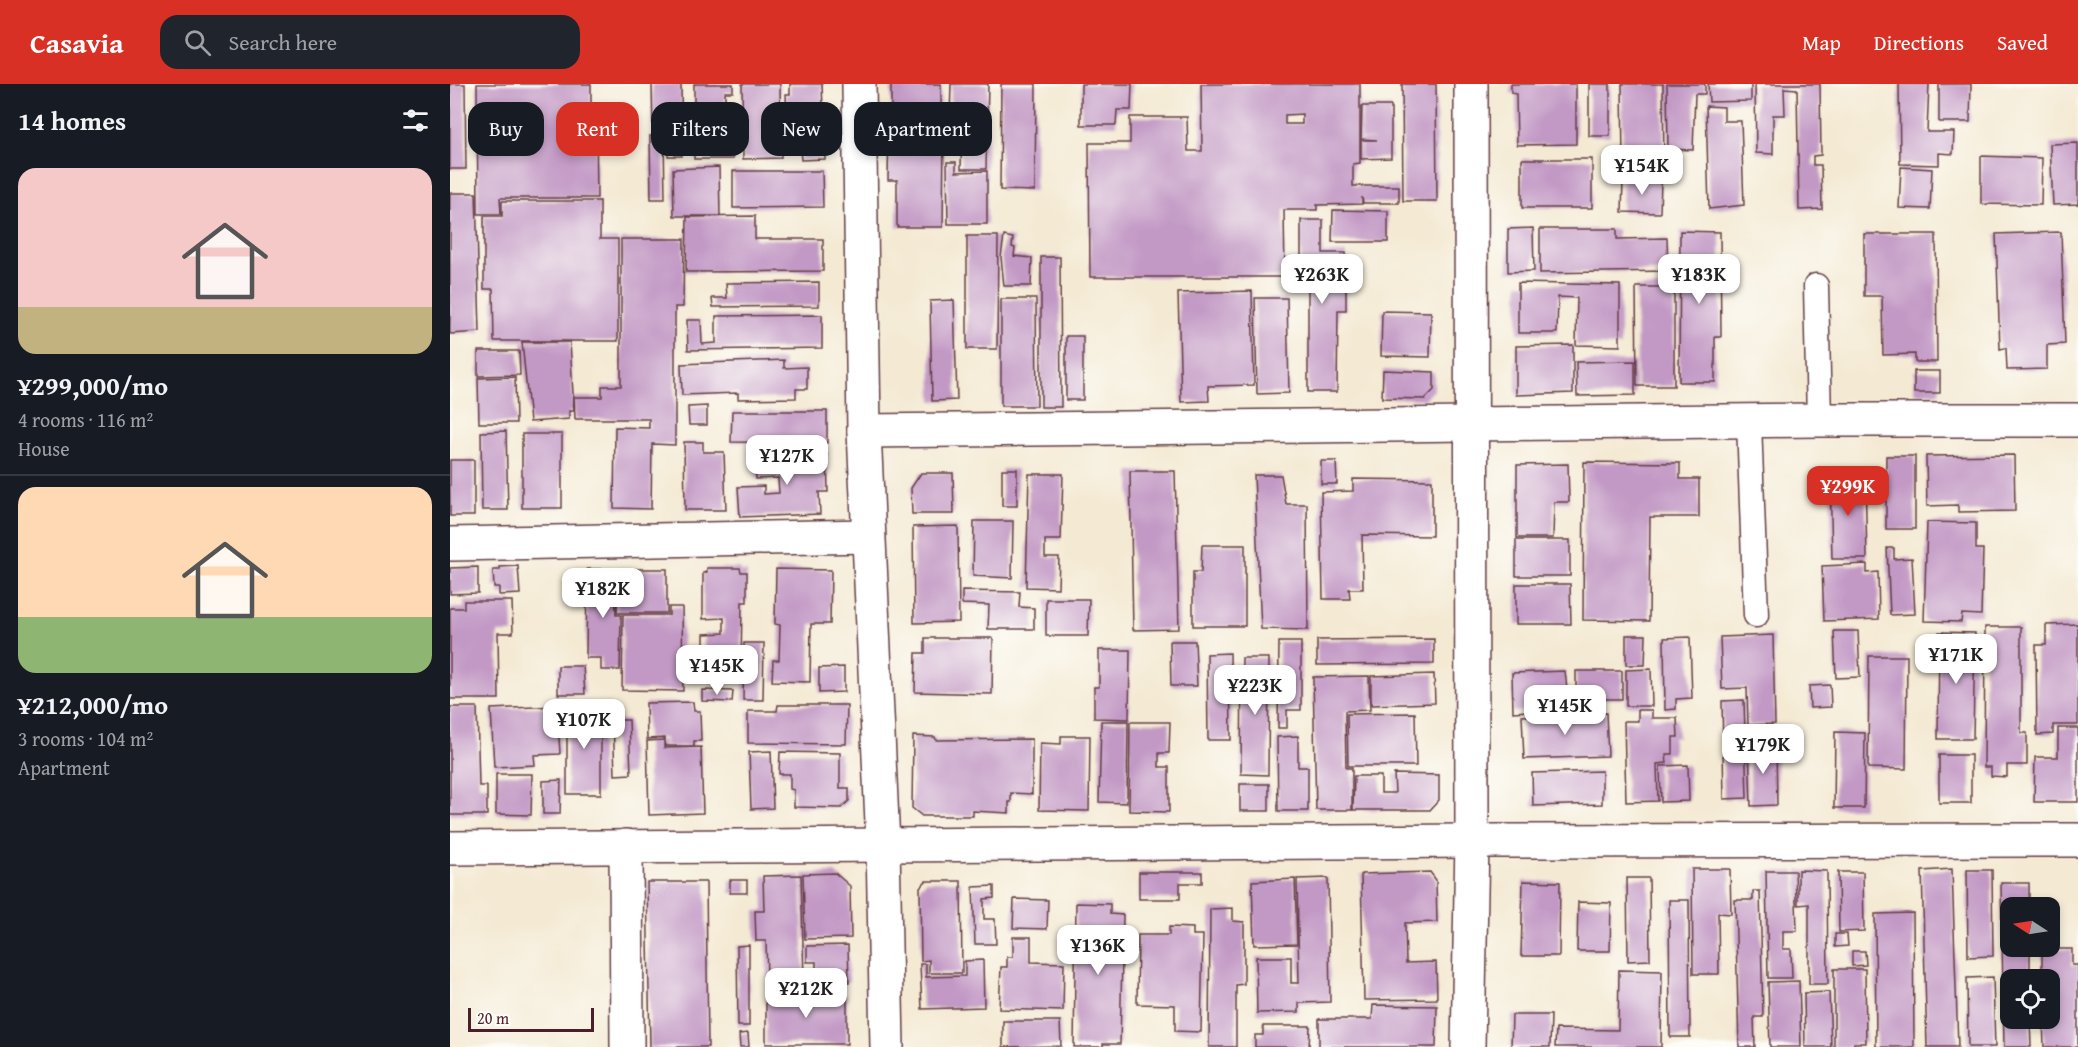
<!DOCTYPE html>
<html lang="en">
<head>
<meta charset="utf-8">
<style>
  :root { --surface:#171b24; --page:#20242c; --text:#f1f3f6; --muted:#9ea1a6; --line:#363941; --accent:#d93025 }
  body { margin:0; font-family:"Gentium Book Plus",serif; background:var(--page); color:var(--text); height:100vh; display:flex; flex-direction:column; font-size:22px; white-space:nowrap }
  * { box-sizing:border-box; margin:0 }
  p { font-size:20px; color:var(--muted) }
  .icon { flex:none; width:33px; height:33px; fill:none; stroke:currentColor; stroke-width:2; stroke-linecap:round; stroke-linejoin:round }
  .map { position:relative; flex:1; overflow:hidden }
  .sheet { display:flex; flex-direction:column; background:var(--surface); width:450px }
  .sheet>* { flex:none }
  .hud { position:absolute; left:18px; top:18px; width:570px; height:54px; display:flex; gap:12px }
  .needle { width:39px; rotate:282deg }
  .buttons { position:absolute; left:1550px; top:813px; display:grid; gap:12px }
  .buttons a { display:grid; place-items:center; width:60px; height:60px; border-radius:12px; background:var(--surface); box-shadow:0 3px 9px #0003; font-size:30px }
  .scale { position:absolute; left:18px; bottom:15px; width:126px; box-sizing:border-box; padding-left:6px; border:3px solid #4a1f2b; border-top:0; font-size:16px; line-height:21px; white-space:nowrap; color:#4a1f2b; -webkit-text-stroke:4px #fdfcf7; paint-order:stroke }
  .price { position:absolute; translate:-50% -51px; padding:0 14px; border-radius:12px; background:#fff; color:#222; font-size:20px; line-height:39px; filter:drop-shadow(0 2px 3px #0008) }
  .price::after { content:''; position:absolute; left:50%; top:36px; width:18px; height:14px; margin-left:-9px; background:inherit; clip-path:polygon(0 0,100% 0,50% 100%) }
  .price.on { background:var(--accent); color:#fff }
  ul { padding:0; list-style:none }
  li { display:grid; align-content:center; gap:12px; height:318px; padding:0 18px }
  li+li { border-top:2px solid var(--line) }
  li span { display:grid; place-items:center; height:186px; border-radius:18px; color:#555 }
  li>.icon { margin-inline-start:auto }
  span .icon { width:108px; height:108px; fill:#fffc; stroke-width:1 }
  li b { font-size:26px }
  h2 { display:flex; justify-content:space-between; align-items:center; height:72px; padding:0 18px; font-size:26px }
  .chip { padding:0 21px; border-radius:18px; background:var(--surface); box-shadow:0 3px 9px #0003; font-size:21px; line-height:54px }
  .chip.on { background:var(--accent); color:#fff }
  header { display:flex; align-items:center; gap:36px; box-sizing:border-box; height:84px; padding:0 30px; background:var(--accent); color:#fff }
  header strong { font-size:28px }
  nav { display:flex; gap:33px; margin-inline-start:auto; font-size:21px }
  .search { width:420px; height:54px; background:var(--page); display:flex; align-items:center; gap:15px; box-sizing:border-box; padding:0 21px; border-radius:18px; color:var(--muted); font-size:22px }
  main { display:flex; flex:1; min-height:0 }
  .map>svg:first-child { display:block }
  .building { fill:#c299c5; fill-rule:evenodd }
  .lines { fill:none; stroke-linecap:round; stroke-linejoin:round }
  .lane-casing { stroke:#643d44; stroke-width:27 }
  .street-casing { stroke:#643d44; stroke-width:36 }
  .secondary-casing { stroke:#643d44; stroke-width:36 }
  .lane { stroke:#fff; stroke-width:24 }
  .street { stroke:#fff; stroke-width:33 }
  .secondary { stroke:#fff; stroke-width:33 }
</style>
</head>
<body>
<header>
<strong>Casavia</strong>
<div class="search"><svg class="icon" aria-label="search" viewBox="0 0 24 24"><circle cx="10" cy="10" r="6"/><path d="M15 15l6 6"/></svg>Search here</div>
<nav><a>Map</a><a>Directions</a><a>Saved</a></nav>
</header>
<main>
<section class="sheet">
<h2>14 homes<svg class="icon" aria-label="filters" viewBox="0 0 24 24"><path d="M4 7h16M4 17h16"/><circle cx="9" cy="7" r="2"/><circle cx="15" cy="17" r="2"/></svg></h2>
<ul>
<li><span style="background:linear-gradient(#f6c9c9 75%,#c2b280 0)"><svg class="icon" aria-label="home" viewBox="0 0 24 24"><path d="M3 11l9-7 9 7M6 9v11h12V9"/></svg></span><div><b>¥299,000/mo</b><p>4 rooms · 116 m²</p><p>House</p></div></li>
<li><span style="background:linear-gradient(#ffd9b3 70%,#8fb573 0)"><svg class="icon" aria-label="home" viewBox="0 0 24 24"><path d="M3 11l9-7 9 7M6 9v11h12V9"/></svg></span><div><b>¥212,000/mo</b><p>3 rooms · 104 m²</p><p>Apartment</p></div></li>
</ul>
</section>
<div class="map">
<svg width="1628" height="963" viewBox="0 0 1628 963">
  <rect width="100%" height="100%" fill="#fdfcf7"/>
  <filter id="ink" filterUnits="userSpaceOnUse"><feTurbulence type="fractalNoise" baseFrequency=".0167" numOctaves="2"/><feDisplacementMap in="SourceGraphic" scale="12" xChannelSelector="R" yChannelSelector="G"/><feConvolveMatrix kernelMatrix="1 2 1 2 8 2 1 2 1" color-interpolation-filters="sRGB"/></filter>
  <filter id="wash" filterUnits="userSpaceOnUse"><feTurbulence type="fractalNoise" baseFrequency=".008" numOctaves="4" result="noise"/><feDisplacementMap in="SourceGraphic" scale="24" xChannelSelector="R" yChannelSelector="G"/><feGaussianBlur stdDeviation="1.35" result="paint"/><feColorMatrix in="noise" values="0 0 0 0 0 0 0 0 0 0 0 0 0 0 0 0 0 1.4 0 .05"/><feComposite in="paint" operator="in"/></filter>
  <g filter="url(#wash)">
    <rect width="100%" height="100%" fill="#f4ead4"/>
    <g id="blocks">
      <g class="building">
        <path d="M0,0h15l1,85h-16z"/>
        <path d="M27,0h114v36h5l1,78h-97l1,16h-23z"/>
        <path d="M202,0h29l1,72h-14l-1,-22 -14,-1z"/>
        <path d="M244,0h39v8h-8v20h8v47h-39z"/>
        <path d="M292,0h38l1,74 -38,1z"/>
        <path d="M340,0h32l3,75 -24,1 -1,-11h-12l-2,-55h4z"/>
        <path d="M441,0h50v29l-50,1z"/>
        <path d="M501,0h37l-2,85h-25l1,-52h-12z"/>
        <path d="M551,0h35l-1,107 -35,-1z"/>
        <path d="M631,0h51l-1,26h-14l-1,15h-35z"/>
        <path d="M751,0h159v79l-7,1v22h46v17h-36l-1,-6v7l-45,1v5h-33l1,67h-195l-1,-134h41v-26h57l1,34h14zM852,30v10h-17v-9z"/>
        <path d="M952,0h34l1,117h-34z"/>
        <path d="M1061,0h65v60l-59,1 -1,-51 -5,-1z"/>
        <rect x="1139" y="0" width="21" height="52"/>
        <path d="M1172,0h41l1,81 -41,1z"/>
        <path d="M1217,0h38v10h-10l-2,56 -25,-1z"/>
        <path d="M1258,0h43v17l-42,1z"/>
        <path d="M1305,0h65l1,71 -8,1v9h8l1,44 -23,1 -2,-121 -13,-1 1,27h-12v39l-17,-1z"/>
        <path d="M1449,0h30l-2,48h27l-1,22 -14,-1v12l-39,-1z"/>
        <path d="M1489,0h32l-1,38h-31z"/>
        <path d="M912,22h29v52l-30,1v-19h16l-16,-1z"/>
        <path d="M1256,22l18,1v14h17l3,84 -35,4z"/>
        <path d="M439,40l44,1v7h11l-1,95h-46v-47h-9z"/>
        <path d="M200,52h14l1,63h-14z"/>
        <path d="M1628,59v61l-25,1 -3,-61z"/>
        <path d="M1531,72l61,2 -1,47 -60,-1z"/>
        <rect x="1072" y="75" width="70" height="49"/>
        <path d="M497,78h9v10l31,-1v53h-39z"/>
        <path d="M269,83l1,49h-46l-1,-47z"/>
        <path d="M1451,83l31,2 -2,40 -31,-1z"/>
        <path d="M283,87h89l1,36 -90,1z"/>
        <path d="M1173,95l38,1 -1,33 -38,-1z"/>
        <path d="M0,109h26l4,139 -30,2z"/>
        <path d="M52,117h98v38h18v102h-124l-1,-52h-9v-73h18z"/>
        <path d="M883,126l55,1v31h-56z"/>
        <path d="M305,132v23h68v32l-137,1 1,-55z"/>
        <path d="M851,136h22v33h23v57h-8l-1,82h-29v-105l-7,-1z"/>
        <path d="M1083,144l1,43 -26,1v-43z"/>
        <path d="M1090,145h77v10l50,-1 1,33 -128,2z"/>
        <path d="M1230,147l40,1 1,105h-6v45h-36z"/>
        <path d="M1611,148l4,112 -18,1v24l-40,1 -1,-22 -6,1 -4,-115z"/>
        <path d="M1414,150h72l1,128h-22v-8l-32,1 -1,-59h-18z"/>
        <path d="M517,152h31l-1,113h-30z"/>
        <path d="M554,152l9,2 -1,9 3,1 -1,8 18,2 -1,28h-27l-3,-29z"/>
        <path d="M171,155h63l-1,68h-8v138l-23,-1 -1,65 -37,-1 1,-81 34,1v-9h-74l-1,-22h28v-11h19z"/>
        <path d="M591,173h19l1,150h-20z"/>
        <path d="M369,198v24l-106,1 -1,-9h15l-1,-15z"/>
        <path d="M1068,199l102,2v61l-44,-1 1,-47 -19,-1 -1,36h-39z"/>
        <path d="M1186,203h38v99h-37z"/>
        <path d="M802,207l2,94 -46,1 1,15 -28,1 -3,-109z"/>
        <path d="M805,214h32l2,95 -32,1z"/>
        <path d="M551,215h35l1,107h-36z"/>
        <path d="M504,216l3,100 -25,1 -2,-100z"/>
        <path d="M932,227l49,1 -1,45 -49,-1z"/>
        <path d="M372,231v33l-134,2 -1,-30h14l1,24 14,-1v-27z"/>
        <rect x="616" y="252" width="17" height="64"/>
        <path d="M72,258h48l4,69h-5v8l-39,3z"/>
        <path d="M1123,261v48l-57,2v-49z"/>
        <path d="M28,267h41l1,24 -42,1z"/>
        <path d="M334,276v8l23,-1v22h-11v9l-58,1v-6l-56,2 -1,-31z"/>
        <path d="M1185,277v34l-58,1 -1,-34z"/>
        <path d="M933,286l51,2v18l-9,9 -43,-1z"/>
        <rect x="1464" y="287" width="26" height="22"/>
        <path d="M65,293l1,46h-37l-1,-45z"/>
        <path d="M257,322v19h-18l-1,-18z"/>
        <path d="M282,327h95v32l-96,-1z"/>
        <path d="M56,347l2,79h-26l-1,-78z"/>
        <rect x="72" y="350" width="40" height="74"/>
        <path d="M234,358h19v10h21l2,58h-41z"/>
        <path d="M377,370l1,38h-9l1,22 -80,3 -2,-30 26,-1v8l15,-1 -1,-15 -22,1 -1,-22z"/>
        <path d="M1564,371l1,56 -57,1v-7l-31,1 -1,-50z"/>
        <rect x="1436" y="372" width="29" height="73"/>
        <rect x="0" y="376" width="24" height="56"/>
        <path d="M871,377h15l1,23h-16z"/>
        <path d="M1134,378l96,1v16h19v38h-49l-1,104 -66,-1z"/>
        <path d="M1118,380l1,38h-15l-1,36h-36v-73z"/>
        <rect x="552" y="385" width="15" height="37"/>
        <path d="M680,387h45l4,158 -46,1z"/>
        <path d="M471,389h32l1,41h-42l-1,-26z"/>
        <path d="M579,390h34l-2,66h-16v17h14l-1,31 -32,-1z"/>
        <path d="M1380,390h35l2,85h-35z"/>
        <path d="M804,391h27l5,29h21l1,126 -47,-1z"/>
        <path d="M903,395l79,1v56l-70,-1 1,54h-14l1,10h-27l-2,-107 32,-1z"/>
        <path d="M524,437h39l-1,57 -39,-2z"/>
        <path d="M1477,438l49,1v26h7l-2,66 -19,-1 -1,8 -37,-1z"/>
        <path d="M508,442l1,96 -45,1 -1,-96z"/>
        <rect x="1066" y="456" width="54" height="36"/>
        <path d="M752,461h43v81h-52v-54h8z"/>
        <path d="M1437,464h7v11l18,-1 3,56 -25,1z"/>
        <path d="M1417,480v9l11,-1 1,47 -55,2 -2,-55z"/>
        <path d="M68,482l2,28 -21,1v-8h-5l-1,-17h7v-3z"/>
        <path d="M28,483v26l-28,1v-26z"/>
        <path d="M257,484h33l1,4h6v30h-5l-1,66h-37v-34l20,-1v-15l-21,1v-46l4,-1z"/>
        <path d="M137,485h28l1,46h5l-1,55h-19v-12h-15z"/>
        <path d="M168,485h49v44h-50z"/>
        <path d="M326,485l55,1 -1,54h-19l-1,58 -38,-1 1,-21h6l1,-35 -5,-1z"/>
        <path d="M1066,500h54l1,40h-55z"/>
        <path d="M512,507l58,1 -1,15 15,1v21h-46l1,-24 -27,-1z"/>
        <path d="M596,515h43l-1,37h-42z"/>
        <path d="M14,517h48l1,32h-15l1,66h-49v-91h14z"/>
        <path d="M219,523h13l1,84 -61,-1 1,-75h46z"/>
        <path d="M1628,540v101h-25v9l-16,1 -1,-90h10v-20z"/>
        <path d="M1535,543h36v106h6v32h-20v12l-16,-1v-9h-7z"/>
        <path d="M1384,547h24l2,46 -24,1z"/>
        <path d="M1489,548l36,1 -2,106h-35z"/>
        <path d="M1176,551h20l-1,30h-19z"/>
        <path d="M1323,551l2,89 -27,1 -1,-37 -25,1 -2,-52z"/>
        <path d="M1240,553l2,61 -16,1v10l-11,1 -1,-72z"/>
        <path d="M475,554h68l-1,56 -77,-2 1,-39h9z"/>
        <path d="M984,555v25l-117,1v-25z"/>
        <path d="M720,557h25l2,45h-26z"/>
        <path d="M829,558h22v68h-14v18h-9z"/>
        <path d="M294,559h20l-1,57h-20z"/>
        <path d="M649,566h31l-1,69 -35,-1v-31h5z"/>
        <path d="M780,569l1,87h-23l-1,-86z"/>
        <path d="M1419,572h38l-1,113 -38,-1z"/>
        <path d="M792,574h27l-1,117 -27,-1z"/>
        <path d="M108,582h25l2,28h-27z"/>
        <path d="M394,583v25l-25,1v-25z"/>
        <path d="M1201,585l1,37h-26v-36z"/>
        <path d="M1115,587l2,19 -8,1 1,18 -47,3 -1,-39z"/>
        <rect x="1126" y="587" width="46" height="28"/>
        <path d="M984,590l1,29 -64,2v-29z"/>
        <path d="M919,592l1,34 -25,1 1,57h6v42h-36l-3,-133z"/>
        <path d="M1380,601l1,22 -21,1 -1,-22z"/>
        <path d="M252,606l31,1 -1,11 -30,-1z"/>
        <path d="M1294,616l3,98 -23,1 -2,-98z"/>
        <path d="M243,618l1,9h6l1,30h-7v5h-29v-8l-18,1 -1,-36z"/>
        <path d="M328,621h69l-1,39 -98,-1v-32h29z"/>
        <path d="M107,622l3,48 -26,1 1,10 -41,2 -3,-58z"/>
        <path d="M151,622v88h-34v-87z"/>
        <path d="M0,623h27l2,79h8v29h-37z"/>
        <path d="M1188,626h14v8h25l1,19h-5v17h-7l1,9 -10,1 1,37 -32,1 -2,-81h14z"/>
        <path d="M965,629l1,53h-68l-1,-52z"/>
        <path d="M1156,629l2,43 -84,3 -2,-43z"/>
        <path d="M163,636h16l2,54 -16,1z"/>
        <path d="M651,637h27l-1,82 -28,-1z"/>
        <path d="M680,638h40l-1,31h-10v14h10v45l-40,-1z"/>
        <path d="M1608,644h20v74h-44l1,-45h23z"/>
        <path d="M1385,648l30,1 -1,75h-30z"/>
        <path d="M463,652l22,1 1,3 96,-1v55l-21,-1v9h-2v11l-36,-2v5h-51l-10,-8z"/>
        <path d="M611,652h29l-1,75 -50,-1 1,-67 21,1z"/>
        <path d="M848,652v31h10v44h-30l-1,-74z"/>
        <path d="M214,656v8l37,-1 2,66 -54,2 -2,-74z"/>
        <path d="M1326,661l1,60 -26,1 -2,-60z"/>
        <path d="M321,667l2,57 -22,1 -2,-57z"/>
        <path d="M330,668l60,1v35h9v13l-8,7 -47,-1v-17l-4,-1v-15h-11z"/>
        <rect x="1489" y="671" width="32" height="48"/>
        <path d="M1238,681l1,36 -28,1 -1,-36z"/>
        <path d="M1152,687v33l-69,2 -1,-33z"/>
        <path d="M46,690h36l-1,41 -35,-1z"/>
        <path d="M944,690l45,1v25l-9,10h-77l1,-34h27v17h14z"/>
        <path d="M111,696l-1,34h-17v-33z"/>
        <rect x="790" y="700" width="29" height="27"/>
        <path d="M1242,785h38l1,45 -13,-1 1,61h-26z"/>
        <path d="M1502,785l6,178h-31l-5,-176z"/>
        <path d="M1348,786l29,1 1,113h-19v-80l-11,1z"/>
        <path d="M1517,786h25l1,86 -25,1z"/>
        <path d="M1316,787h29l2,60h-14v18h8l1,29h-24z"/>
        <path d="M689,788h63v11h-22v16h-41z"/>
        <path d="M980,788l6,8 1,42 -32,1 1,40 30,-1 1,37 -73,1 -3,-126z"/>
        <path d="M1388,788h25l1,59 -25,1z"/>
        <path d="M385,789l15,13 1,52 -46,1 -2,-65z"/>
        <path d="M351,791l3,104h-37l-1,-38h-10l-1,-30h9l-1,-35z"/>
        <path d="M878,794l2,124 -31,1v9l-42,1 -1,-56h35v26h8l-2,-104z"/>
        <path d="M1177,794h22l1,82 -22,1z"/>
        <path d="M845,795l2,65 -43,1 -2,-64z"/>
        <rect x="280" y="796" width="17" height="13"/>
        <path d="M476,797h35l1,92h-33v-13l-8,1 -1,-74z"/>
        <path d="M1073,797l37,1 -1,74h-38z"/>
        <path d="M197,798h59l2,165h-58z"/>
        <path d="M1551,799h28v25h-19v38h20v34h-20v38h20l1,29h-27z"/>
        <path d="M544,802v12l-10,1v20h11l1,25h-21l-2,-57z"/>
        <path d="M1303,807h7l3,126h-9l1,30h-16l-4,-147h18z"/>
        <path d="M564,815l34,1 -1,29 -34,-1z"/>
        <path d="M1219,816h20l1,137h-20z"/>
        <path d="M1128,818l33,1 -1,48h-33z"/>
        <path d="M626,819l34,1v10l13,1 -3,129h-17v3h-29z"/>
        <path d="M783,824v13l11,1v62l-8,1v62h-27l1,-138z"/>
        <path d="M1463,829l1,134h-38l-1,-133z"/>
        <path d="M719,843l24,1v7h10l-2,97 -26,-1v-26l-38,-1 1,-69h31z"/>
        <path d="M1385,850h12l1,12 -13,1z"/>
        <path d="M563,853h18v25l33,1 -1,48 -64,-2 2,-42h6v-10h6z"/>
        <path d="M299,861v81h-11l-1,-80z"/>
        <path d="M398,861l1,37 -33,1v-21h-9v-16z"/>
        <path d="M1592,865h30v16h6v82h-34l-1,-29h6v-38h-7z"/>
        <path d="M1402,867h13l1,14 -14,1z"/>
        <path d="M533,876l1,47 -62,2 -2,-45h6v13l39,-1v-15z"/>
        <path d="M1384,885h31l1,74h-12v4h-20z"/>
        <path d="M1169,886l43,1 -1,76h-106l1,-18 62,1z"/>
        <path d="M1543,893l2,70h-27l-1,-69z"/>
        <path d="M1349,897l2,66h-31l-2,-65z"/>
        <path d="M1379,908l2,55h-26l-1,-54z"/>
        <rect x="316" y="910" width="81" height="50"/>
        <path d="M923,921l64,1 -1,41h-117v-28h53z"/>
        <path d="M1062,931h39l-1,32h-39z"/>
        <path d="M553,937h57l1,25 -58,1z"/>
        <path d="M813,942h47l-1,21h-54v-12h8z"/>
        <path d="M298,949l1,14h-9l-1,-13z"/>
      </g>
    </g>
  </g>
  <g filter="url(#ink)">
    <use href="#blocks" fill-opacity="0" stroke="#643d44" stroke-width="1.5"/>
    <g class="lines">
      <g class="lane-casing">
        <g id="lane">
          <path d="M1366,202l3,134"/>
          <path d="M1299,338l7,193"/>
        </g>
      </g>
      <g class="street-casing">
        <g id="street">
          <path d="M409,0l5,347 19,413 4,203"/>
          <path d="M414,347l955,-11h259"/>
          <path d="M0,460l418,-8"/>
          <path d="M176,762l1,201"/>
          <path d="M0,764l1022,-7 606,-1"/>
        </g>
      </g>
      <g class="secondary-casing">
        <path id="secondary" d="M1018,963l4,-206 -1,-757"/>
      </g>
      <use href="#lane" class="lane"/>
      <use href="#street" class="street"/>
      <use href="#secondary" class="secondary"/>
    </g>
  </g>
</svg>
<div class="buttons">
<a><svg class="needle" viewBox="-14 -14 28 28"><path d="M0-13l5 13h-10z" fill="#e53935"/><path d="M0 13l5-13h-10z" fill="#9ea1a6"/></svg></a>
<a><svg class="icon" aria-label="locate" viewBox="0 0 24 24"><circle cx="12" cy="12" r="6"/><path d="M12 2v4M12 18v4M2 12h4M18 12h4"/></svg></a>
</div>
<div class="scale">20 m</div>
<b class="price" style="left:1192px;top:112px">¥154K</b>
<b class="price" style="left:872px;top:221px">¥263K</b>
<b class="price" style="left:1249px;top:221px">¥183K</b>
<b class="price" style="left:337px;top:402px">¥127K</b>
<b class="price on" style="left:1398px;top:433px">¥299K</b>
<b class="price" style="left:153px;top:535px">¥182K</b>
<b class="price" style="left:1506px;top:601px">¥171K</b>
<b class="price" style="left:267px;top:612px">¥145K</b>
<b class="price" style="left:805px;top:632px">¥223K</b>
<b class="price" style="left:1115px;top:652px">¥145K</b>
<b class="price" style="left:134px;top:666px">¥107K</b>
<b class="price" style="left:1313px;top:691px">¥179K</b>
<b class="price" style="left:648px;top:892px">¥136K</b>
<b class="price" style="left:356px;top:935px">¥212K</b>
<div class="hud">
<a class="chip">Buy</a>
<a class="chip on">Rent</a>
<a class="chip">Filters</a>
<a class="chip">New</a>
<a class="chip">Apartment</a>
</div>
</div>
</main>
</body>
</html>
